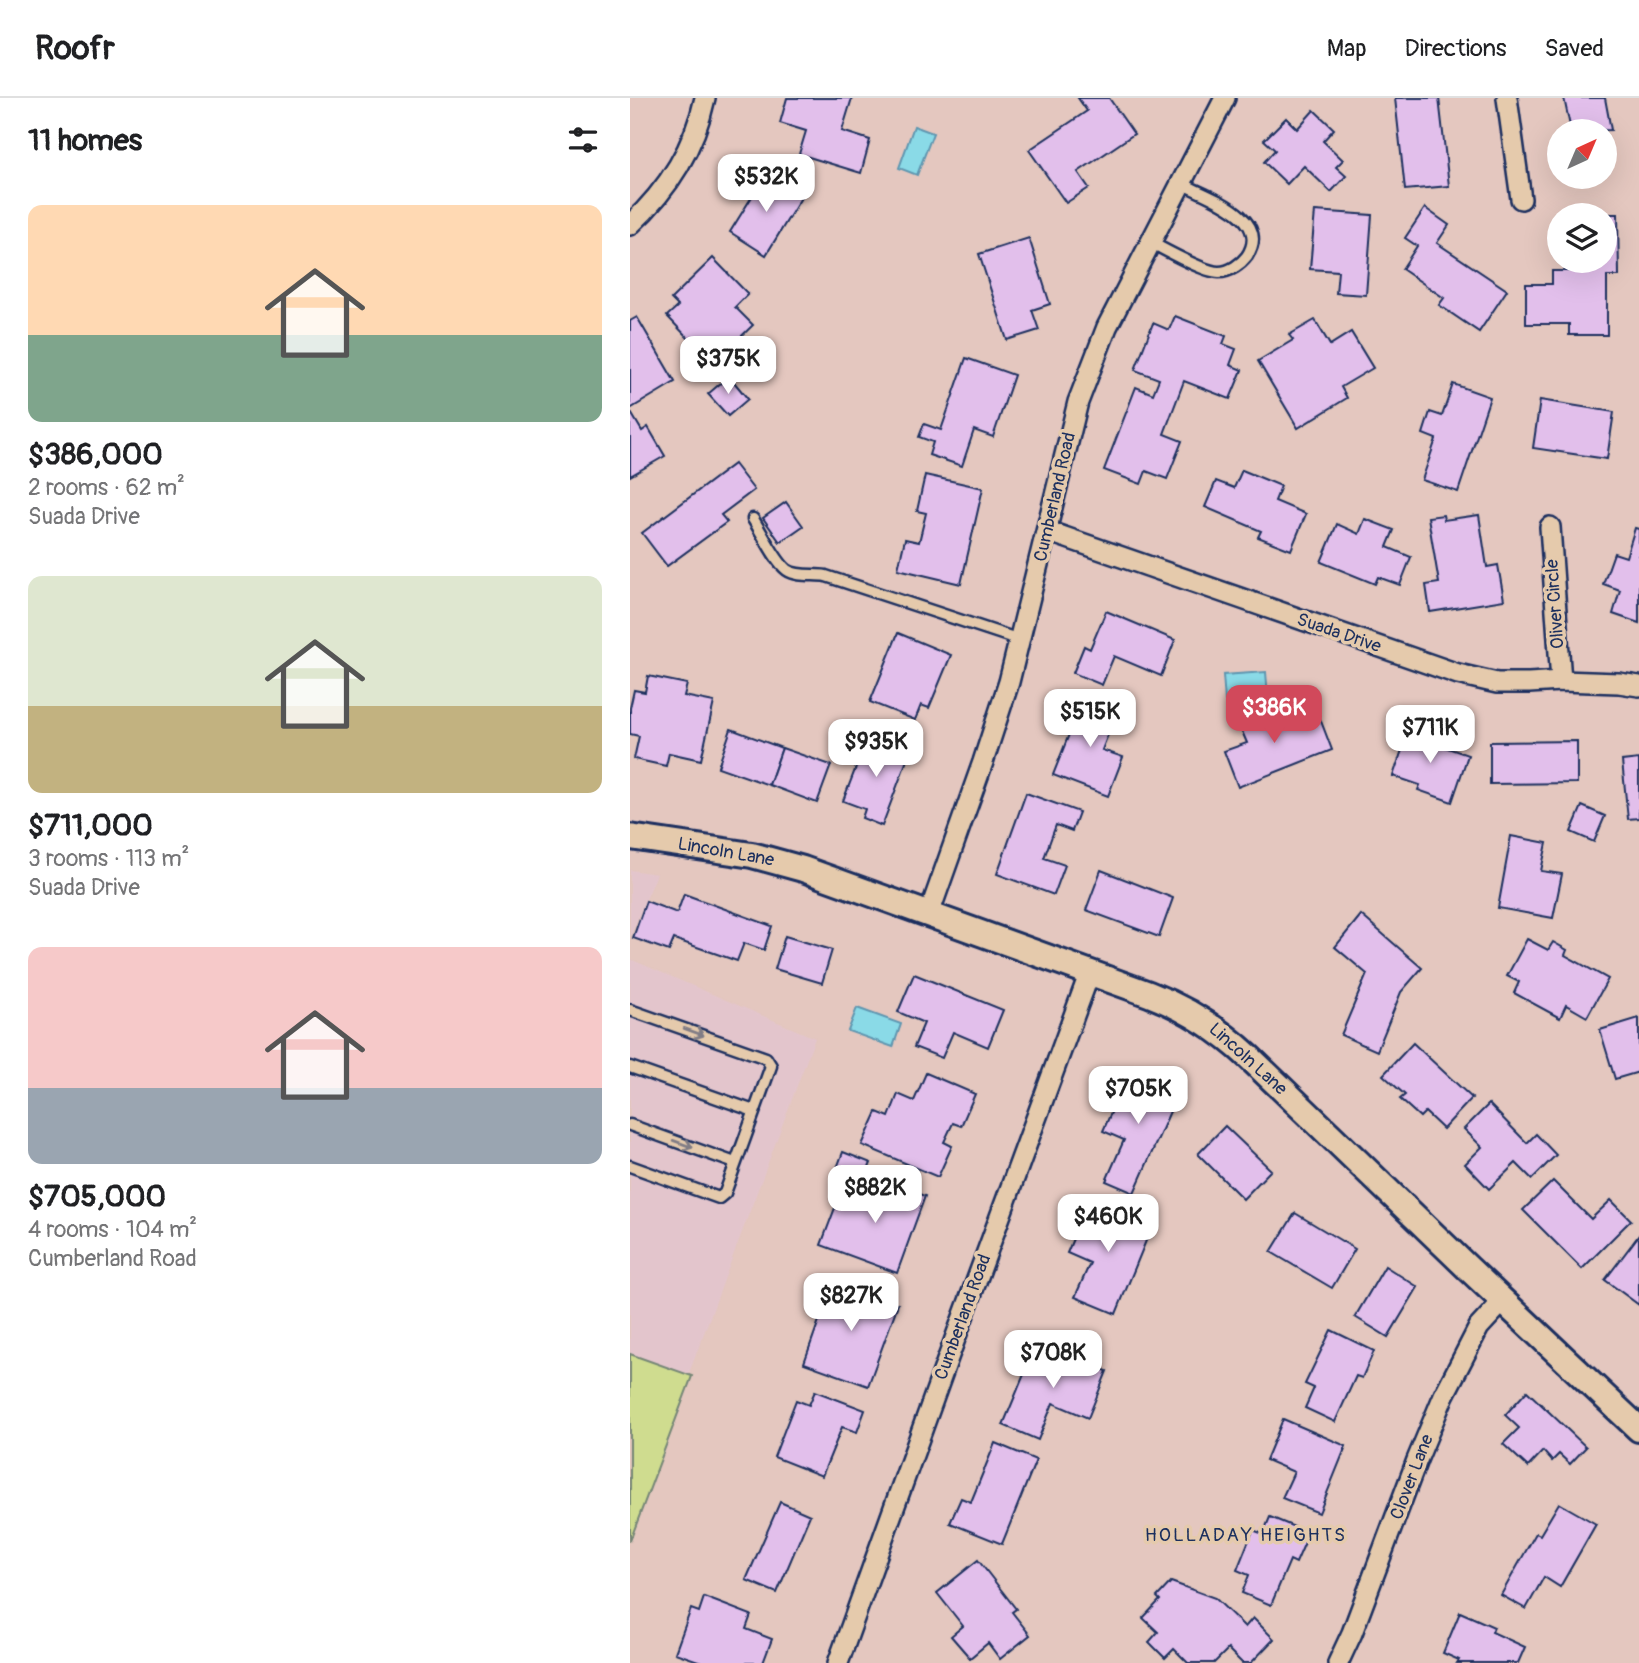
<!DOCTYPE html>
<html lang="en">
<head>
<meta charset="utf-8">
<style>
  :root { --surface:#fff; --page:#f6f6f6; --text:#202124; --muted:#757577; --line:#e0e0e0; --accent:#d1495b }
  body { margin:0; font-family:Pangolin,sans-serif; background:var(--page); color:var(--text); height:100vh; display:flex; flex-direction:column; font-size:26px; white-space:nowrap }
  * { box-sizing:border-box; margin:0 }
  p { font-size:23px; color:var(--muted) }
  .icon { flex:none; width:38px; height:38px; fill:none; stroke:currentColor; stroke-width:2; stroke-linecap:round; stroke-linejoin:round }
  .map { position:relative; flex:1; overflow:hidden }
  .panel { display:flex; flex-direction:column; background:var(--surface); width:630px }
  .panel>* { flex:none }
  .needle { width:46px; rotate:44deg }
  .fabs { position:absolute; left:917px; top:21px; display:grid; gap:14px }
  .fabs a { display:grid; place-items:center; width:70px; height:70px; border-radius:50%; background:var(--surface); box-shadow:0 7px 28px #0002; font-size:35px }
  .price { position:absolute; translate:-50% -60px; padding:0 16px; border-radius:14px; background:#fff; color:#222; font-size:23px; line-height:46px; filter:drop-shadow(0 2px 4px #0008) }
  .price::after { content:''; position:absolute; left:50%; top:42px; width:21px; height:16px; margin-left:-10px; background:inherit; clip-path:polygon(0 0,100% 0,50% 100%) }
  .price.active { background:var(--accent); color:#fff }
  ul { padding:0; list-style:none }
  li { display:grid; align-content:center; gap:14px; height:371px; padding:0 28px }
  li span { display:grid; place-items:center; height:217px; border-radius:14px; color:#555 }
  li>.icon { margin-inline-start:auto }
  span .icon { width:126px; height:126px; fill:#fffc; stroke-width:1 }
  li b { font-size:30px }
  h2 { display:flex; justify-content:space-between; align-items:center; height:84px; padding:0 28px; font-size:30px }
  header { display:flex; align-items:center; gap:42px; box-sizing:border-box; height:98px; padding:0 35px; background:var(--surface); border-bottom:2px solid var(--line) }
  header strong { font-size:33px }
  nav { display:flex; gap:38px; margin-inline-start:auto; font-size:24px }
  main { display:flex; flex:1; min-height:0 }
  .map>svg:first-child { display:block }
  .built { fill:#e3c5cc }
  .green { fill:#cfdc8f; stroke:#758676; stroke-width:2 }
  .water { fill:#8adae7; stroke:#5e96b0; stroke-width:2 }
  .building { fill:#e2bfeb; stroke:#1b2f5e; stroke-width:2 }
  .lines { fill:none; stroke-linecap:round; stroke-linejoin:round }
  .service-casing { stroke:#1b2f5e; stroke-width:15 }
  .minor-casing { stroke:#1b2f5e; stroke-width:24 }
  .tertiary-casing { stroke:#1b2f5e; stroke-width:30 }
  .service { stroke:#e5caac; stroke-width:10 }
  .minor { stroke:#e5caac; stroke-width:19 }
  .tertiary { stroke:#e5caac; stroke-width:24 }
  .oneway { stroke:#807c85 }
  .labels { text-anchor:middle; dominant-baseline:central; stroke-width:7; stroke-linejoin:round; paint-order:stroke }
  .street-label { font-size:18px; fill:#1b2f5e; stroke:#e5caac }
  .neighbourhood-label { font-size:19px; letter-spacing:2px; fill:#1b2f5e; stroke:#e5caac }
</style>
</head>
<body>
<header>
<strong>Roofr</strong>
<nav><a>Map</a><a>Directions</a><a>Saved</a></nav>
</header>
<main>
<section class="panel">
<h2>11 homes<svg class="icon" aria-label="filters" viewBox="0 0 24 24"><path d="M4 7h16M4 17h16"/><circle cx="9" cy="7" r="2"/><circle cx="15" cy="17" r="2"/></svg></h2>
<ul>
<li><span style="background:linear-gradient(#ffd9b3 60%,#7fa58c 0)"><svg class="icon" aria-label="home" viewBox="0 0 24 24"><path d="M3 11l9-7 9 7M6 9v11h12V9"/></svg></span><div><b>$386,000</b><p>2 rooms · 62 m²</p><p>Suada Drive</p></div></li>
<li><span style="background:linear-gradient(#dfe7d0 60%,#c2b280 0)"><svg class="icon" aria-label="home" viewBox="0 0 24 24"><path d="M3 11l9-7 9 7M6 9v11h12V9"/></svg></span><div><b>$711,000</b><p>3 rooms · 113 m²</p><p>Suada Drive</p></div></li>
<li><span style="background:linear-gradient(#f6c9c9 65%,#9aa5b1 0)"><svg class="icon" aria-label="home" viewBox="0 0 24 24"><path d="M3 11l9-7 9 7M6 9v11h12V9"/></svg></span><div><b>$705,000</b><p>4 rooms · 104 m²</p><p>Cumberland Road</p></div></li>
</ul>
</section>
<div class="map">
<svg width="1009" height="1565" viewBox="0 0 1009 1565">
  <rect width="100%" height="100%" fill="#e4c7bf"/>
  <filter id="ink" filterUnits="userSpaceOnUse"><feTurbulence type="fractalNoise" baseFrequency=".0143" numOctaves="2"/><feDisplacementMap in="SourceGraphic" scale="14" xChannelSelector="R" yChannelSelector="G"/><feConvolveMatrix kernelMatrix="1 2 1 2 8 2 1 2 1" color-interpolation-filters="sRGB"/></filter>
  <g filter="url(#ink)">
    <g class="built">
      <path d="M0,772l27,4 -27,63z"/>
      <path d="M0,861l185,79 -185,492z"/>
    </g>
    <path class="green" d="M0,1256l62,22 -62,165z"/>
    <g class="water">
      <path d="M284,28l19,7 -16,42 -18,-7z"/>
      <path d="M636,574l2,26 -43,3 -2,-26z"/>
      <path d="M227,910l44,16 -8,23 -45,-16z"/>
    </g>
    <g class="building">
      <path d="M157,0h65l-10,33 28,9 -9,33 -62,-19 7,-23 -26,-8z"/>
      <path d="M448,0h31l25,36 -56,38 11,16 -23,15 -37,-53 58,-39z"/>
      <path d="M765,0h44l10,88 -44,4z"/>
      <path d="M934,0h41l6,32 -40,1z"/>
      <path d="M684,12l20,19 -11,12 20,19 -7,7 10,9 -15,16 -27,-26 -17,18 -23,-22 11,-12 -11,-10 22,-22 11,11z"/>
      <path d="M136,76l36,22 -36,59 -36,-23z"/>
      <path d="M795,110l24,17 -12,18 70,47 -28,42 -40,-27 5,-7 -42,-29 15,-23 -12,-8z"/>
      <path d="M685,113l57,4 -6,80 -30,-2 2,-22 -28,-2z"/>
      <path d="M956,116h32l1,62h-12v59h-38v-11h-43v-40h26v-13h25v-10h28v-46h-19z"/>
      <path d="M399,140l21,66 -18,6 7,20 -32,10 -28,-86z"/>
      <path d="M83,160l35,36 -13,13 18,18 -40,39 -46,-48 11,-10 -7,-7z"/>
      <path d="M545,218l51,20 -3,8 13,5 -6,16 12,5 -12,29 -46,-18 -20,53 18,7 -15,38 -21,-8 -5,13 -37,-14 32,-83 17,7 6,-15 -24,-9 18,-47 16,7z"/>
      <path d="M7,219l38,65 -45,27v-88z"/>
      <path d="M685,222l15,25 21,-13 22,36 -32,19 6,11 -49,30 -40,-67 35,-21 -4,-5z"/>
      <path d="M336,260l48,17 -21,62 -19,-7 -12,36 -33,-11 4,-13 -14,-5 5,-13 17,6z"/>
      <path d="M99,278l19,23 -20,17 -20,-22z"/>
      <path d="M823,286l37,13 -32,95 -36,-12 14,-41 -13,-5 7,-22 12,4z"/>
      <path d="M910,302l74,12 -7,47 -74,-11z"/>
      <path d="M0,313l12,20 6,-4 17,29 -35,20z"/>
      <path d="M104,366l20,26 -33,25 6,7 -60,44 -25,-33z"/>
      <path d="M612,372l39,16 -6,15 31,13 -15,36 -33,-13 3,-6 -56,-24 11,-26 18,7z"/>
      <path d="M295,377l58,13 -22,96 -63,-15 7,-30 14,3 7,-29 -9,-2z"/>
      <path d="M156,404l17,24 -23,16 -17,-24z"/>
      <path d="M813,417l1,5 35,-5 8,52 11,-2 6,35 -74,12 -4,-27 13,-2 -11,-66z"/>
      <path d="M735,421l29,11 -7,17 24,10 -11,28 -22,-8 -3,7 -54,-22 16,-38 22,10z"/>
      <path d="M1005,430l4,1v94l-26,-9 7,-24 -17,-6 11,-31 12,4z"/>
      <path d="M476,513l69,29 -14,36 -47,-20 -12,29 -29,-12 11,-27 6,3z"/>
      <path d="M268,535l53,22 -22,53 -8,-3 -6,15 -45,-18z"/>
      <path d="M18,578l39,8 -3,12 30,6 -13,58 -32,-7 -3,13 -32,-7 5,-23 -9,-2v-26l4,-18 11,2z"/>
      <path d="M454,598l34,13 -16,41 21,7 -15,39 -55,-21z"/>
      <path d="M633,606l7,20 24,-9 4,10 21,-9 13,34 -94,37 -14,-36 23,-8 -12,-28z"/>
      <path d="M780,629l32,10 -3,8 29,10 -16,47 -34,-12 2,-5 -27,-9z"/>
      <path d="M101,631l51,19 -13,37 -51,-18z"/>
      <path d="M238,638l42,16 -28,74 -20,-8 3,-9 -22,-8z"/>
      <path d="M947,643v42l-87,1v-42z"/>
      <path d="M152,650l49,17 -14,38 -48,-18z"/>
      <path d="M1009,661v59l-11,1 -6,-58z"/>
      <path d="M396,695l53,19 -7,19 -16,-6 -12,33 21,7 -11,30 -57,-21z"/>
      <path d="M952,708l23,10 -11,26 -23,-10z"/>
      <path d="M881,738l36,7 -6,28 21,3 -9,44 -55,-10z"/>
      <path d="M471,772l72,28 -14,39 -73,-27z"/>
      <path d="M54,796l88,32 -8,24 -20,-7 -7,18 -63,-22 -5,12 -36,-13 13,-37 31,12z"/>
      <path d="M731,817l61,53 -21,24 -24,59 -36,-16 26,-61 -32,-27z"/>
      <path d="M155,838l47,14 -10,33 -47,-14z"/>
      <path d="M897,841l21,11 5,-8 14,8 -2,5 43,24 -21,38 -21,-12 -6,13 -46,-25 5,-11 -12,-6z"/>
      <path d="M284,876l89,36 -15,37 -35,-15 -11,26 -28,-11 10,-24 -26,-11z"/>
      <path d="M1009,920v54l-24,7 -15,-49z"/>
      <path d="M783,945l59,55 -29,31 -18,-17 -5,5 -20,-18 5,-4 -22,-20z"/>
      <path d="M500,971l49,22 -45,102 -28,-12 18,-41 -21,-9z"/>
      <path d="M296,975l49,21 -14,32 -8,-3 -9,19 8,4 -14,31 -76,-32 15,-33 12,5 9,-23 16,7z"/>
      <path d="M859,1006l38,39 9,-9 20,21 -24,24 -16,-16 -27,26 -24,-25 17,-17 -18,-18z"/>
      <path d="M595,1028l46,44 -28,29 -45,-45z"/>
      <path d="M213,1054l28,11 -11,27 -27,-11z"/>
      <path d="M244,1080l51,18 -28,77 -76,-28 20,-53 23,10z"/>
      <path d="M923,1083l38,38 20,-19 20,20 -49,49 -59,-59z"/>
      <path d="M459,1102l63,26 -36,88 -41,-17 15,-34 -23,-10z"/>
      <path d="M665,1115l60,36 -23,39 -61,-36z"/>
      <path d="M1009,1137v70l-34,-25z"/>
      <path d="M755,1168l33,21 -30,50 -33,-20z"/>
      <path d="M203,1183l65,23 -30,82 -64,-23z"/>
      <path d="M701,1232l43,21 -12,27 -6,-2 -21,46 -30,-14 9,-20 -9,-4z"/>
      <path d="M407,1245l70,28 -19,47 -35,-15 -15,37 -35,-15z"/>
      <path d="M185,1293l50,19 -8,22 -15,-5 -20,49 -48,-19 22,-57 13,5z"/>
      <path d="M897,1293l59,56 -16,17 -11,-10 -7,7 -9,-10 -15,16 -25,-23 16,-16 -14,-13z"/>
      <path d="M653,1321l63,27 -27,67 -37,-15 12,-26 -28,-12z"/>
      <path d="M365,1345l41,17 -34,84 -52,-21 11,-25 10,4z"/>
      <path d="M150,1404l30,13 -33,78 -31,-13z"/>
      <path d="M929,1405l37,21 -36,63 -16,-10 -18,32 -25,-14 35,-62 4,2z"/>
      <path d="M640,1419l39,16 -13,30 -6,-3 -19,45 -29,-12 7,-18 -12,-5 16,-40 10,4z"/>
      <path d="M348,1462l38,49 -4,3 18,23 -30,24 -12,-16 -18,15 -19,-22 12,-10 -26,-33z"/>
      <path d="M541,1484l44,16 30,29 8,-9 21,21 -23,24h-9l-14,-14 -14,14h-26l-14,-14 -9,9 -16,-16 9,-10 -15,-14 17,-18 -3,-3z"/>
      <path d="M74,1499l47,18 -5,14 26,10 -9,24h-59l-29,-10 16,-44 8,3z"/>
      <path d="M830,1514l34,15 -2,5 33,15 -7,16h-61l2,-3 -16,-7z"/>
    </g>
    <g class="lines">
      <g class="service-casing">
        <g id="service">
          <path d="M520,144c15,8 54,30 69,30 11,0 22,-8 28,-16 26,-39 -42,-60 -66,-73"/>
          <path d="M123,421c8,12 23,43 34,51 10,7 27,4 39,6l194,64"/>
          <path d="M0,912l136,48 5,8 -46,127 -6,5 -89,-32"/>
          <path d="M0,969l124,44"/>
          <path d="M0,1027l105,38"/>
        </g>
      </g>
      <g class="minor-casing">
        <g id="minor">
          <path d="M877,0l14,101"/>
          <path d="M0,127c38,-35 64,-76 75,-127"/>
          <path d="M920,429l11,154"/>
          <path d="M417,433l411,143 39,9h32l32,-2 58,2 20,3"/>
          <path d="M299,816l54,-152 26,-80 69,-280 29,-75 118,-229"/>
          <path d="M208,1565l110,-305 142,-386"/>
          <path d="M708,1565l14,-30 65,-173 27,-65 35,-68 24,-26"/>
        </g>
      </g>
      <g class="tertiary-casing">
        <path id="tertiary" d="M0,739l122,18 51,14 346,125c39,15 70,35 100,63l219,211 171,161"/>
      </g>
      <use href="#service" class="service"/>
      <use href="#minor" class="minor"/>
      <use href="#tertiary" class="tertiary"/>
    </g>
    <defs><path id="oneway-shaft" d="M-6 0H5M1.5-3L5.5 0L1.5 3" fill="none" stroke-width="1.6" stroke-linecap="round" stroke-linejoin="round" transform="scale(1.75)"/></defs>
    <g class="oneway">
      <use href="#oneway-shaft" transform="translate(64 934) rotate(20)"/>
      <use href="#oneway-shaft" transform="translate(53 1046) rotate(20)"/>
    </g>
  </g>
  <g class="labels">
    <g class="street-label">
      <text transform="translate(425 399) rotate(-77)">Cumberland Road</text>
      <text transform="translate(925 506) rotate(-94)">Oliver Circle</text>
      <text transform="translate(709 535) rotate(19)">Suada Drive</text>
      <text transform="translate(96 754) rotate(10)">Lincoln Lane</text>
      <text transform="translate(618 961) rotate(42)">Lincoln Lane</text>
      <text transform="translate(333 1219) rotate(-70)">Cumberland Road</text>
      <text transform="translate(782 1379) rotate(-69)">Clover Lane</text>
    </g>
    <g class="neighbourhood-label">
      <text x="616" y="1437">HOLLADAY HEIGHTS</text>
    </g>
  </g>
</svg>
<div class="fabs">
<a><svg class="needle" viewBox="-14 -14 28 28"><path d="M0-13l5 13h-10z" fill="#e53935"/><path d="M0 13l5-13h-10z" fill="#757577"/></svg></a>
<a><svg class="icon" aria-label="layers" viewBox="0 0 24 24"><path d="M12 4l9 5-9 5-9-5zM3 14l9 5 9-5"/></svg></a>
</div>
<b class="price" style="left:136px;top:116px">$532K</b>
<b class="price" style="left:98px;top:298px">$375K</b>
<b class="price active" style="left:644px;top:647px">$386K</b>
<b class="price" style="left:460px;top:651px">$515K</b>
<b class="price" style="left:800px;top:667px">$711K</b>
<b class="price" style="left:246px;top:681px">$935K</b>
<b class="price" style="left:508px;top:1028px">$705K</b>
<b class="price" style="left:245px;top:1127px">$882K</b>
<b class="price" style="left:478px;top:1156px">$460K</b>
<b class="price" style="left:221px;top:1235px">$827K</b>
<b class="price" style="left:423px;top:1292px">$708K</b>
</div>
</main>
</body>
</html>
